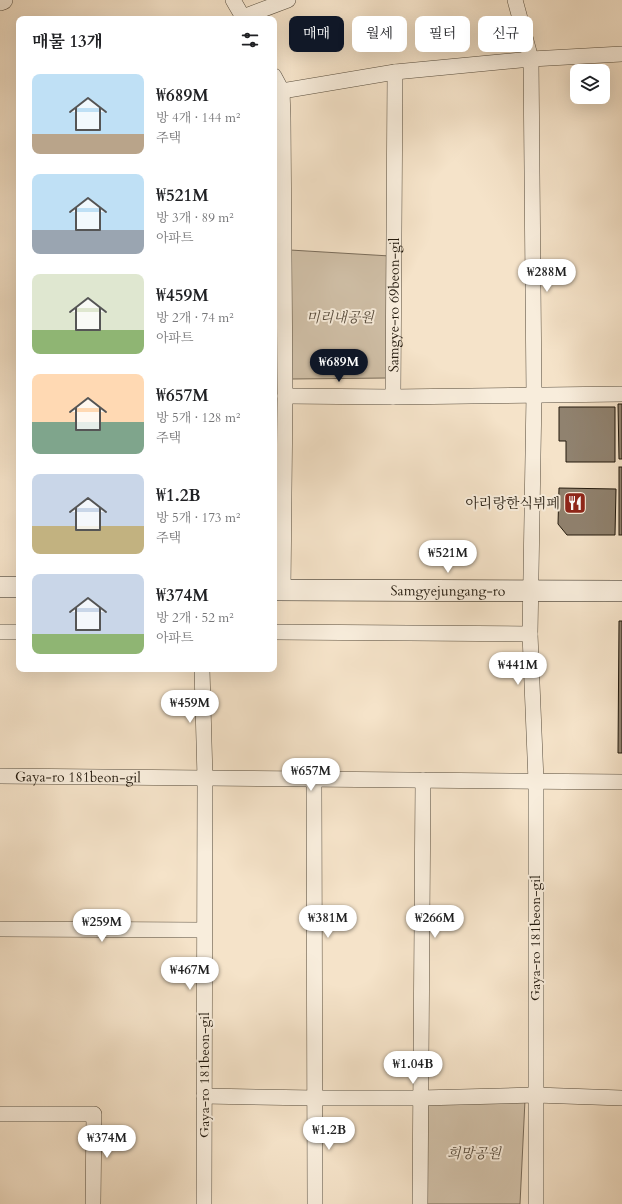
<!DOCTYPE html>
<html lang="ko">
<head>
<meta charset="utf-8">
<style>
  :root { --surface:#fff; --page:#f2f2f2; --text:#202124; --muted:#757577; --accent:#111827 }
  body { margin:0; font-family:Cardo,"Noto Serif KR",serif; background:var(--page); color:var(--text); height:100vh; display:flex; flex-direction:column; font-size:15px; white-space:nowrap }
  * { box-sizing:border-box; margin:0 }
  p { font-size:13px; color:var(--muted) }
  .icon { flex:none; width:22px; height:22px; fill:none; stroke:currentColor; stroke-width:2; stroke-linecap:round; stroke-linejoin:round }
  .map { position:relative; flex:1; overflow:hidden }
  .details { position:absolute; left:16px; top:16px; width:261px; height:656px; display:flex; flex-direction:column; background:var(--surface); border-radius:8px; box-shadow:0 4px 16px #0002 }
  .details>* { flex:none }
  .guide { position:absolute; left:289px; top:16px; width:273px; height:36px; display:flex; gap:8px }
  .buttons { position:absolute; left:570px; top:64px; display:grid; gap:8px }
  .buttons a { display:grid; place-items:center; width:40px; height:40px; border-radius:8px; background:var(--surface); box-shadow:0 4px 16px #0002; font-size:20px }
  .price { position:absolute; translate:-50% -34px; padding:0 9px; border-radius:14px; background:#fff; color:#222; font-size:13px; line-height:26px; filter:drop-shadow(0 1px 2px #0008) }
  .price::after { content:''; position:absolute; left:50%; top:24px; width:12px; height:9px; margin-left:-6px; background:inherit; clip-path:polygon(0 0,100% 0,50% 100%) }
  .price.current { background:var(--accent); color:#fff }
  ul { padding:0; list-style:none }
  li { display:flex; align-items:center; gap:12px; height:100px; padding:0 16px }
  li span { display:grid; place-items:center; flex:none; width:112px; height:80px; border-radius:8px; color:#555 }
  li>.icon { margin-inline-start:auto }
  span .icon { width:48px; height:48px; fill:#fffc; stroke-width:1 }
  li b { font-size:17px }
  h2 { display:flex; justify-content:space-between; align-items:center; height:48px; padding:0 16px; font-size:17px }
  .chip { padding:0 14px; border-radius:8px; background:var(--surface); box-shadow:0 4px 16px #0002; font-size:14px; line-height:36px }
  .chip.current { background:var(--accent); color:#fff }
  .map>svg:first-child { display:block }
  .green { fill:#d1c1a9; stroke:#7a6d5b }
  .building { fill:#90826f; stroke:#22190d }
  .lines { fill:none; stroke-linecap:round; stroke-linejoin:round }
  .minor-casing { stroke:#574c3c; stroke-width:16 }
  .tertiary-casing { stroke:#574c3c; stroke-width:20 }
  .secondary-casing { stroke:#22190d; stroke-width:22 }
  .minor { stroke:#f8eddc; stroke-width:15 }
  .tertiary { stroke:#f8eddc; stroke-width:19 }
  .secondary { stroke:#f8eddc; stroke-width:21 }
  .labels { text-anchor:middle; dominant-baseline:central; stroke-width:4; stroke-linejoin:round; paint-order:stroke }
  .street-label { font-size:14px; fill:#22190d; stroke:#f8eddc }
  .park-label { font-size:14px; font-style:italic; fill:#574b3c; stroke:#f8eddc }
  .poi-label { font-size:14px; fill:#22190d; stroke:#f8eddc; text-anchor:end }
</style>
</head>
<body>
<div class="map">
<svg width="622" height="1204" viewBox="0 0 622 1204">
  <rect width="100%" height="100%" fill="#f5e3c9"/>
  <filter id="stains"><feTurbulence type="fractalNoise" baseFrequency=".005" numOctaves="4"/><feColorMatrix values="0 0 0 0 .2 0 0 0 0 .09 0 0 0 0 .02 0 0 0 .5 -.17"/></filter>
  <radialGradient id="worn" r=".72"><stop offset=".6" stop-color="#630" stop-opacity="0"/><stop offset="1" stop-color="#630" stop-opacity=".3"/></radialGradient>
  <g class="green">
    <path d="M290,250l100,6 -3,122 -95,1z"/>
    <path d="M525,1100l-5,104h-94l1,-102z"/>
  </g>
  <g class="building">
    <path d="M618,404h4v55h-3z"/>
    <path d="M559,407h56v55h-49v-21h-7z"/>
    <rect x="619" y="467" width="3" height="68"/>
    <path d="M559,488l57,1 -1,46h-48l-9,-11z"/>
    <path d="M619,621h3v132h-4z"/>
  </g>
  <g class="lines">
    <g class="minor-casing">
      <g id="minor">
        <path d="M233,0l11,19"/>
        <path d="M515,0l16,59 3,336 -4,239 6,147v423"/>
        <path d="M243,17l45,-17"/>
        <path d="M274,76l8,15 1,26 2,279 -2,195"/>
        <path d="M282,91l113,-19 136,-13 91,-5"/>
        <path d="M285,396l108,1 229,-3"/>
        <path id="s1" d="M393,397l2,-325"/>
        <path d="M0,632h19"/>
        <path d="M274,632l256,2"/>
        <path d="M202,669l3,109 -1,426"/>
        <path id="s2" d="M0,776l622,6"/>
        <path d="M314,779l1,425"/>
        <path d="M0,929l204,1"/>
        <path d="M204,1096l111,2h105l115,-3 87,3"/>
        <path d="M0,1114h94l-1,90"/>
        <path d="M420,1204l3,-424"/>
      </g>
    </g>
    <g class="tertiary-casing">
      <path id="tertiary" d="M0,1l3,-1"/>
    </g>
    <g class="secondary-casing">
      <g id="secondary">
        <path d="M0,587h19"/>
        <path id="s3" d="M274,590l348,1"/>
      </g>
    </g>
    <use href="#minor" class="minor"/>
    <use href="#tertiary" class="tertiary"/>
    <use href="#secondary" class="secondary"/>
  </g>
  <defs>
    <g id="restaurant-square" transform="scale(1.15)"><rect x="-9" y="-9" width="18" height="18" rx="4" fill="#8f2418" stroke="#f8eddc"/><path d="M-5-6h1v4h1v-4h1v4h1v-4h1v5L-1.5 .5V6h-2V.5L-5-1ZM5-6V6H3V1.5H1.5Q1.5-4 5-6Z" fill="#fff"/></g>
  </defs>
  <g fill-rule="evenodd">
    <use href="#restaurant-square" x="575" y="503"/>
  </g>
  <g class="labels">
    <g class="street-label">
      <text stroke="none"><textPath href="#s1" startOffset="92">Samgye-ro 69beon-gil</textPath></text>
      <text stroke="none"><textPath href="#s3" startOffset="174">Samgyejungang-ro</textPath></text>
      <text stroke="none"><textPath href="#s2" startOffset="78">Gaya-ro 181beon-gil</textPath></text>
      <text transform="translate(535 938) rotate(-90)">Gaya-ro 181beon-gil</text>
      <text transform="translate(204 1075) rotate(-90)">Gaya-ro 181beon-gil</text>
    </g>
    <g class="park-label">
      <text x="340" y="317">미리내공원</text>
      <text x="474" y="1153">희망공원</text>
    </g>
    <g class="poi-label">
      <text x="560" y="503">아리랑한식뷔페</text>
    </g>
  </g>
  <rect width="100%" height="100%" filter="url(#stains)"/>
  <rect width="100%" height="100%" fill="url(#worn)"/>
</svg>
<div class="buttons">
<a><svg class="icon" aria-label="layers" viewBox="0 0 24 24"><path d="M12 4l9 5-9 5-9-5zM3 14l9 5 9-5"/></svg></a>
</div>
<b class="price" style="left:547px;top:293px">₩288M</b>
<b class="price current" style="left:339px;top:383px">₩689M</b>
<b class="price" style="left:448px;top:574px">₩521M</b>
<b class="price" style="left:518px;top:686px">₩441M</b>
<b class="price" style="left:190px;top:724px">₩459M</b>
<b class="price" style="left:311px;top:792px">₩657M</b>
<b class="price" style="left:328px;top:939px">₩381M</b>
<b class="price" style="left:435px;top:939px">₩266M</b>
<b class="price" style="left:102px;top:943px">₩259M</b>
<b class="price" style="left:190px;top:991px">₩467M</b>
<b class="price" style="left:413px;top:1085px">₩1.04B</b>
<b class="price" style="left:329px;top:1151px">₩1.2B</b>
<b class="price" style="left:107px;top:1159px">₩374M</b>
<div class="guide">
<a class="chip current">매매</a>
<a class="chip">월세</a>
<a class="chip">필터</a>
<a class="chip">신규</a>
</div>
<section class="details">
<h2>매물 13개<svg class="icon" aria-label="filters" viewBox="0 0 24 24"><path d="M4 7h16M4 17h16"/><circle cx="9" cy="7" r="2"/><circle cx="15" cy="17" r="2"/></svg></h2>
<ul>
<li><span style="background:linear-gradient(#bfe0f5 75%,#b9a48a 0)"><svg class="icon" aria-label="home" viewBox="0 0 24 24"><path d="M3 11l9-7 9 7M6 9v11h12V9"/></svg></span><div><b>₩689M</b><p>방 4개 · 144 m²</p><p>주택</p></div></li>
<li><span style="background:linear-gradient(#bfe0f5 70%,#9aa5b1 0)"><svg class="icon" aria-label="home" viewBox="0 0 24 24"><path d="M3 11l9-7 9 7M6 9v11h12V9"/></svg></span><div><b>₩521M</b><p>방 3개 · 89 m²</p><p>아파트</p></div></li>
<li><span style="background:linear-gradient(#dfe7d0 70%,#8fb573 0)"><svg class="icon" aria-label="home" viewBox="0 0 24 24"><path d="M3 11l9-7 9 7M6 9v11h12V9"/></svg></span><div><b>₩459M</b><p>방 2개 · 74 m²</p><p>아파트</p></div></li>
<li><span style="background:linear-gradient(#ffd9b3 60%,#7fa58c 0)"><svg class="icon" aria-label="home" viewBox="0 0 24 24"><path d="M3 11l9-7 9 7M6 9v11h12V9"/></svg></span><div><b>₩657M</b><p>방 5개 · 128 m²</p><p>주택</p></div></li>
<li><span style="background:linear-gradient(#c9d6e8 65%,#c2b280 0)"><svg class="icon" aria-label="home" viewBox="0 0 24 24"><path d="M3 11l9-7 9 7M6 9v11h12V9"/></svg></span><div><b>₩1.2B</b><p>방 5개 · 173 m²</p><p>주택</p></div></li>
<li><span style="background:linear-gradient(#c9d6e8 75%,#8fb573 0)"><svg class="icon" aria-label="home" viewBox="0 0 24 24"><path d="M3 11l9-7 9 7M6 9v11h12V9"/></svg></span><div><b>₩374M</b><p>방 2개 · 52 m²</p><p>아파트</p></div></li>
</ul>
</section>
</div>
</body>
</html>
